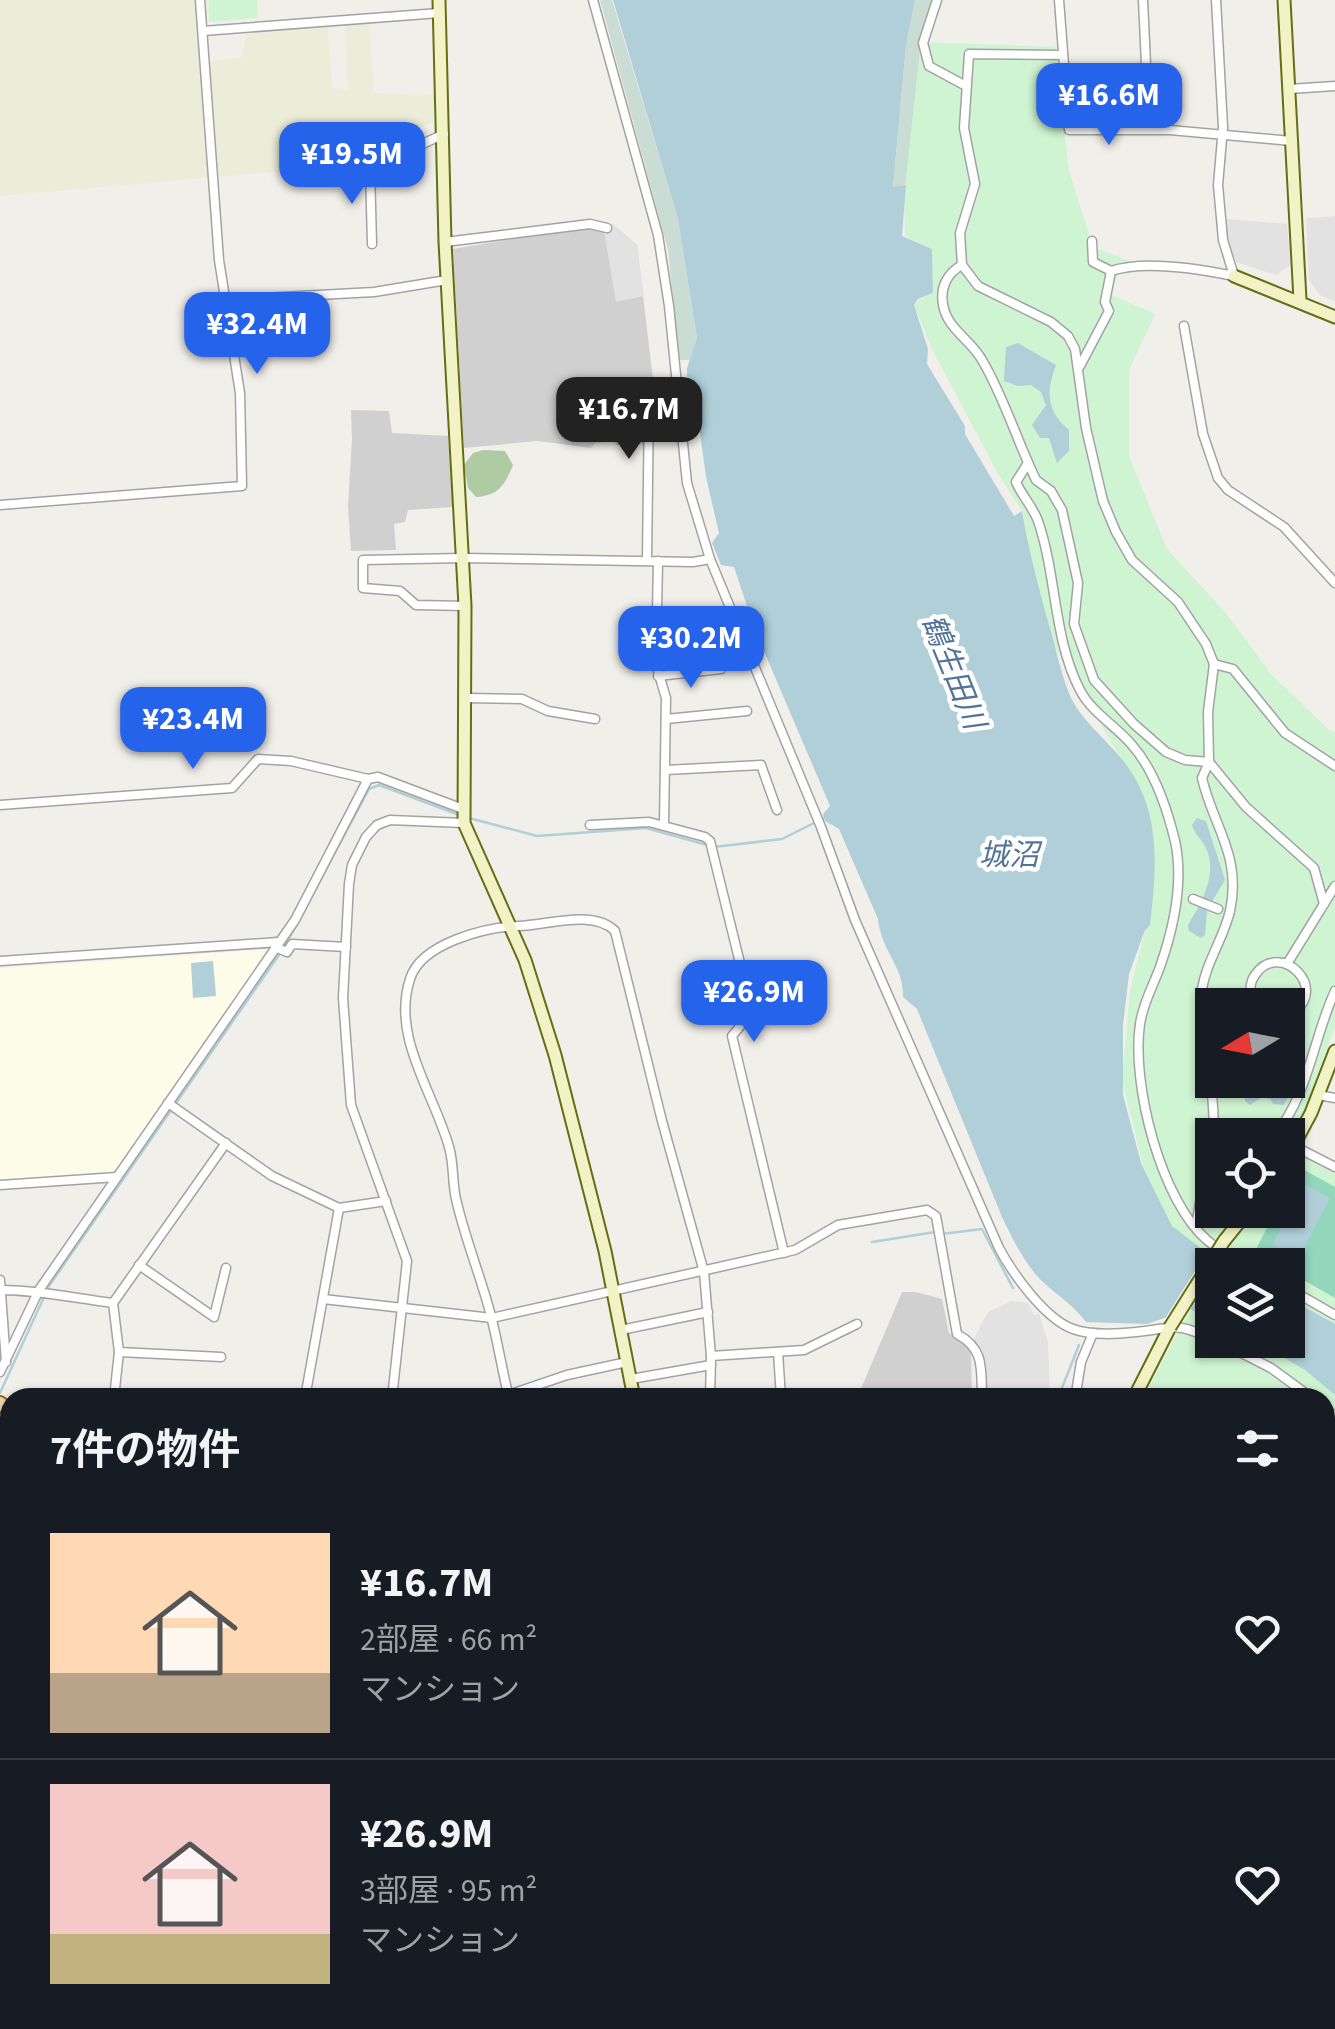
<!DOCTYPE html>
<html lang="ja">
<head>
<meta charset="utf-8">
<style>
  :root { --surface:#171b24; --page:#242831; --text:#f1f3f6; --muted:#9ea1a6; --line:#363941; --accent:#2563eb }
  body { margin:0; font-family:"Source Sans 3","Noto Sans JP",sans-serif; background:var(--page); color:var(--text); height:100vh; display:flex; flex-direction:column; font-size:38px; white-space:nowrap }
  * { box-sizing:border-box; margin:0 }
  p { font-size:32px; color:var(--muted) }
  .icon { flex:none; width:55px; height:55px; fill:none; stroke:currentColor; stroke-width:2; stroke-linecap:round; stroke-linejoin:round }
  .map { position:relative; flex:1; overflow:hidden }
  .side { position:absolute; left:0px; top:1388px; width:1335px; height:642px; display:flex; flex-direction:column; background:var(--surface); border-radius:30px 30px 0 0; box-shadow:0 2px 8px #0004 }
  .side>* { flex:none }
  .needle { width:65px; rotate:260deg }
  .tools { position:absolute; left:1195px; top:988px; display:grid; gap:20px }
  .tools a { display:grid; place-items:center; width:110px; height:110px; border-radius:0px; background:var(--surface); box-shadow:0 2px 8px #0004; font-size:50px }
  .price { position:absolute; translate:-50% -85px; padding:0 22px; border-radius:20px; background:var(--accent); color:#fff; font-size:32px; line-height:65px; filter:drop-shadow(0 2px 5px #0008) }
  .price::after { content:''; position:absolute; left:50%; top:60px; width:30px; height:22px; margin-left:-15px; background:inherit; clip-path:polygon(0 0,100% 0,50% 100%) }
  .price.active { background:#222; color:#fff }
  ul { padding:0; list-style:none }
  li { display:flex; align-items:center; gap:30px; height:250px; padding:0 50px }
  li+li { border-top:2px solid var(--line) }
  li span { display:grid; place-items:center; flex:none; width:280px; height:200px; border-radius:0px; color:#555 }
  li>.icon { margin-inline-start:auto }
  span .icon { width:120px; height:120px; fill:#fffc; stroke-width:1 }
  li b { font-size:42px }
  h2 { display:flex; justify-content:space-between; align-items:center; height:120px; padding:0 50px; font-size:42px }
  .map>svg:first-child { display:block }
  .education { fill:#fcfce8 }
  .religious { fill:#d0d0d0 }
  .farmland { fill:#ebedd8 }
  .grass { fill:#cde4b7 }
  .forest { fill:#afcba4 }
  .wetland { fill:#c9ddd4 }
  .park { fill:#cef4d1; fill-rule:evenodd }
  .pitch { fill:#92d6bc }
  .parking { fill:#e2e2e2 }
  .water { fill:#b0cfd9 }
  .pier { fill:#fff }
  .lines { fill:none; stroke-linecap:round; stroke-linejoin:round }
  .stream { stroke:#b0cfd9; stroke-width:2.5 }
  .street-casing { stroke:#a3a3a3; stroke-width:11 }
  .secondary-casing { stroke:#646f13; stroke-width:15 }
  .primary-casing { stroke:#8d6513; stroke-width:16 }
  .street { stroke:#fff; stroke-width:8 }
  .secondary { stroke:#f1f3c6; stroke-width:11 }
  .primary { stroke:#f2d5ae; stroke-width:12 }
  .secondary-bridge-casing { stroke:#646f13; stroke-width:15; stroke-linecap:butt }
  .secondary-bridge { stroke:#f1f3c6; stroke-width:11 }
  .labels { text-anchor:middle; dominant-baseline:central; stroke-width:9; stroke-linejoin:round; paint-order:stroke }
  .water-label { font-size:30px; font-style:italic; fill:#527498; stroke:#fff }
</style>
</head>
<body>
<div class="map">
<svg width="1335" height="2029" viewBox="0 0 1335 2029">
  <rect width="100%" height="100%" fill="#f1efea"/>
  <path class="education" d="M269,949l-154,223 -115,9v-213z"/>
  <g class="religious">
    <path d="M612,224l25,21 17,143 -9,6v50l-29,1 -1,-4 -20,2 -4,5 -53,-7 -74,7 -11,-199 136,-23 15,5z"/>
    <path d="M351,410l38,1 3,22 56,3 5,71 -45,3 -3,12 -11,2 2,26 -45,1 -3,-45 4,-67z"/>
    <path d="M902,1292h14l26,7 7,34 22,17 1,47h-112v-6z"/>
  </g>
  <path class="farmland" d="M0,0h249v10l-49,4 1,49 42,-6 3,-23 82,-6 4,60 16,2 -3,-69 24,1 5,71 60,2 -1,27 -113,46 -320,28z"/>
  <path class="grass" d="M1325,1603l10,7v64l-10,36z"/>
  <path class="forest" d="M483,450l22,1 8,14c-8,20 -15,31 -37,32l-8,-9 -4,-23 9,-12z"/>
  <g class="wetland">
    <path d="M600,0h12l66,219 19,119 -7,22h-11l-11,-110z"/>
    <path d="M915,0h18l-12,42 -15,143 -13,3 13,-142z"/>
  </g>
  <g class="park">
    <path d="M209,0h48l1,18 -49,4z"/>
    <path d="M921,42l134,5 14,124 24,76 39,15 -1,11h-13l-7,22 44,19 -26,56v86l38,93 58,63 46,62 58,56 6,2v295l-46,123 46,24v435l-10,-6v-205l-181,-1 52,-100 -24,-71 -29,-60 -21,-86 8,-89 15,-61 8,-98 -33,-75 -75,-127 -23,-119 -25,-39 -65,-123 -18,-44 19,-14 -1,-42 -27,-13 -1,-41zM1212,1005h76v75h-76zM1212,1135h76v75h-76zM1212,1265h76v75h-76z"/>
    <path d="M1335,1674v355h-127l3,-9h114v-310z"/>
  </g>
  <path class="pitch" d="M1299,1167l36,20v111l-47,-27v-6h-12l-22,-12 22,-43h12v-22z"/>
  <g class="parking">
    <path d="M1335,216v86l-15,-7 -11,-15 -3,-62z"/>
    <path d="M1226,219l61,5 4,41 -15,10 -40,-13 -8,-18z"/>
    <path d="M612,224l25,21 7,51 -28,6 -12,-71z"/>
    <path d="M1012,1301l16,2 6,12 5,-1 9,28 2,55h-66l-1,-35 -9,-23 14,-27z"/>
    <path d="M1237,2020h64l6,3 -2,6h-71z"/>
  </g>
  <g class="water">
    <path d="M613,0h302l-9,46 -13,141 13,-2 -4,51 30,13 1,44 -15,6 -4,6 14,44 -1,15 38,62v8l49,82 8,-5c7,43 19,85 31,128 5,19 10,41 18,59 13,25 32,38 49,59 42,49 37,108 30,168l-5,5 -16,44 -6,51v70l18,68 31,63 51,39h-11v55l-22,-11 -43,15 -61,-2c-12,-16 -26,-25 -41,-38 -19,-17 -32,-44 -43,-67l-85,-208 -14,-12c1,-31 -22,-46 -25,-78l-39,-90 -14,-8 -2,-7 7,-8 -75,-176 -21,-63 -13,-2 -9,-22 7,-10 -13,-56 -8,-59 -10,-7 -1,-43 10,-30 -19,-119z"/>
    <path d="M1018,343l38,22c-10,27 -10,46 13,65v21l-12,12 -8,-25h-9l-8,-13 14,-20 -5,-13 -10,-7 -13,1 -14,-5 2,-34z"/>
    <path d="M1197,818l9,3 19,59 -18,30 -2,25 -4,3 -12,-7 -1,-6c14,-23 31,-52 17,-79 -5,-9 -10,-11 -13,-21z"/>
    <path d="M213,961l3,35 -23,2 -2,-35z"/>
    <path d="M1288,1051l7,1 5,7 -11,17 8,3 -13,26 -11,-1 -3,-5 -8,-2 -12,8 -5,-4 -1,-6 10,-15h34z"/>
    <path d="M1304,1184l26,14 -32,61 -26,-14z"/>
    <path d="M1288,1298l47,26v71l-30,-25 -51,-30h34z"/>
  </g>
  <path class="pier" d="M1217,1236l14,10 -13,19h-6v8l-34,58 -15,-9z"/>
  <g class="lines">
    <g class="stream">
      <path d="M469,818l68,18 109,-8 61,17"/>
      <path d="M714,847l68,-8 42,-21"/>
      <path d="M285,946l84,-157 10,-4 83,31"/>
      <path d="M161,954l112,-7"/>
      <path d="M942,1234l40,-5 31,59"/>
      <path d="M872,1242l63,-10"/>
      <path d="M0,1393l49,-107 232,-334"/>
      <path d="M1058,1398l21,-53"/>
    </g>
    <g class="street-casing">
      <g id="street">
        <path d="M593,0l65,235 11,71 18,177 23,76 111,268 34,93 144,328c14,26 46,71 74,81 19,7 44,5 63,3 40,-4 37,-11 76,7"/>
        <path d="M937,0l-14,43 6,23 37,20"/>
        <path d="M1059,0l10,130h101l121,11"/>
        <path d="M1143,0l6,129"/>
        <path d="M203,31l236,-18"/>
        <path d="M1063,55l-94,-1 -5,74 11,56 -15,49 2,32 16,21 73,36 17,14 7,13 11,79 17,73 13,31 16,28 46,42 28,42 8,20 -6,48 1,50 37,45 68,61 10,36"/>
        <path d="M1289,89l46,-3"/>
        <path d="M370,169l2,75"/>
        <path d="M362,172l82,-38"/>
        <path d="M1092,241l1,21 18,9c32,-11 89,-2 123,5l-11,-36 -5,-55 5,-58 -7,-127"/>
        <path d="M445,242l145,-18 17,4"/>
        <path d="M962,265c-15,8 -22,23 -19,39 3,24 28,36 39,56 22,37 35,81 54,120l15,11 11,19 16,73 -4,41 20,56 40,44 32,28 19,8 24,2 -7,16c11,48 40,78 28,133 -7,30 -27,55 -29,87 -2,46 16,90 12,137"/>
        <path d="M225,300l149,-8 73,-12"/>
        <path d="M1184,326l19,108 15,44 10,12 56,37 51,56"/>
        <path d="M1080,366l29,-55 -4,-9 6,-31"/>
        <path d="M1028,463l-12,19c6,14 17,25 22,39 19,55 15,117 42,169 11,22 36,36 52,55 22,25 35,63 43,96 9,41 -1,86 -15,126 -7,19 -17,36 -20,57 -9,59 21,178 68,217 12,10 26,17 39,24"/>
        <path d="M0,505l242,-19 -2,-93 -21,-133 -19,-260"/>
        <path d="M647,560l2,-159 30,-4"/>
        <path d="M658,561l-2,103 10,34 -2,126"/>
        <path d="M465,606l-49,-1 -16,-14 -37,-3v-28l100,-2 230,4 17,-3"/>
        <path d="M1214,664l19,5 52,64 50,33"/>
        <path d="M658,676l63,-7"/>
        <path d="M466,698l56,1 26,12 47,8"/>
        <path d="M666,719l81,-8"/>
        <path d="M666,770l95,-5 16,45"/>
        <path d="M0,805l232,-17 26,-29 33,2 77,18"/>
        <path d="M590,825l59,-3 56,15 5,4 42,171 -20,24 52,217"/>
        <path d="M1193,899l25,10"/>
        <path d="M275,947l12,5 5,-8 54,3"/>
        <path d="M0,961l278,-19"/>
        <path d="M1287,964l48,-78"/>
        <path d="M1254,1005c-4,-10 -6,-20 1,-30 25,-37 79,16 33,41"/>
        <path d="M1318,1095l17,3"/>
        <path d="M168,1103l104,73 67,32 47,-7"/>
        <path d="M1275,1135c33,-39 39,-99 60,-144"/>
        <path d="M1212,1140l-3,31 3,15"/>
        <path d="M1294,1146l41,21"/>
        <path d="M0,1185l117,-8"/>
        <path d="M1196,1227l4,-25 12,-15"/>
        <path d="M139,1265l75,52 12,-49"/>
        <path d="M0,1280l6,82"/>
        <path d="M1288,1288l47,27"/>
        <path d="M0,1290c38,0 74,8 113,13l6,49 -5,46"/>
        <path d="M323,1299l169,19 303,-68 43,-25 89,-15 9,6 21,118c28,15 24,35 25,64"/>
        <path d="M113,1303l113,-160"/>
        <path d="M621,1330l87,-18"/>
        <path d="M1216,1340l55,28 41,30"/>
        <path d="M119,1352l102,5"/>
        <path d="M778,1352l3,46"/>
        <path d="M711,1356l93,-6 53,-26"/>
        <path d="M0,1372l39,-82 256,-370 73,-141 10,-2 85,32"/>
        <path d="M631,1379l80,-14"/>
        <path d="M1076,1393l5,-31 12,-29"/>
        <path d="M508,1395l59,-20 60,-13"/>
        <path d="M305,1398l34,-190"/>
        <path d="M392,1398l15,-137 -56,-156 -8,-107 6,-114 3,-19 14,-28 11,-12 13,-5 74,3"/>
        <path d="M509,1398c-7,-28 -11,-55 -18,-82 -10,-39 -26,-77 -35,-117 -4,-17 -2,-36 -7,-52 -15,-54 -58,-110 -39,-168 11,-36 76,-52 109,-53 29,-1 74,-17 96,5l47,190 42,151 7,84 -1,42"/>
        <path d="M1325,1408l10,9"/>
        <path d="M0,1543l10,-30"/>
        <path d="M0,1586l10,3"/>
        <path d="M0,1628l10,3"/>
        <path d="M0,1766l10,4"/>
        <path d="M1325,1959l10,-42"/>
        <path d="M1325,2006l10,2"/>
        <path d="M201,2020l37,9"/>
        <path d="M554,2020l18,9"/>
        <path d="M776,2020l5,9"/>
        <path d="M3,2029v-135"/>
        <path d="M55,2029l1,-9"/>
        <path d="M109,2029v-9"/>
        <path d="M121,2029h44"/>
        <path d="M192,2029l1,-9"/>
        <path d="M294,2029l3,-9"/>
        <path d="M362,2029l2,-9"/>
        <path d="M435,2029l1,-9"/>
        <path d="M538,2029l2,-9"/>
        <path d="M1225,2029l3,-9"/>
        <path d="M1319,2029v-9"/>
      </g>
    </g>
    <g class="secondary-casing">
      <g id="secondary">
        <path d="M439,0l6,242 20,364 -1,217 61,137 30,95 50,196 29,147"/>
        <path d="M1284,0l16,300"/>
        <path d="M1234,276l101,41"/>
        <path d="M1288,1156l23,-43 24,-62"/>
        <path d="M1224,1241l25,-31"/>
        <path d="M1134,1398l36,-71"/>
        <path d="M618,2029l2,-9"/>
        <path d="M896,2029l6,-9"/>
        <path d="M1197,2029l3,-9"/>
      </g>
    </g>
    <g class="primary-casing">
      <g id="primary">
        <path d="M0,1403l10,8"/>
        <path d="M727,2020l5,9"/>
      </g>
    </g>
    <use href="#street" class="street"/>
    <use href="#secondary" class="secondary"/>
    <use href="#primary" class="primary"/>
    <g class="secondary-bridge-casing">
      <path id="secondary-bridge" d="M1170,1327l54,-86"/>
    </g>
    <use href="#secondary-bridge" class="secondary-bridge"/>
  </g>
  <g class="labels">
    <g class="water-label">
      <text transform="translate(953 672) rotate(68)">鶴生田川</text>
      <text x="1009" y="855">城沼</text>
    </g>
  </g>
</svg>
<div class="tools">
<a><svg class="needle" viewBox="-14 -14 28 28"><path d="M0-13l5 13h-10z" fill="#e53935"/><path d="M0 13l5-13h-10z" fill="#9ea1a6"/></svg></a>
<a><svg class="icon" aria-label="locate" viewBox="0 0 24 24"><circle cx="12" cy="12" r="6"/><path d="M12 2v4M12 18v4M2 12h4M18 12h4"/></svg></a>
<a><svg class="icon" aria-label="layers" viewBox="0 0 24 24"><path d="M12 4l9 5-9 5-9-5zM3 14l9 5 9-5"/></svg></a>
</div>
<b class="price" style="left:1109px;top:148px">¥16.6M</b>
<b class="price" style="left:352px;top:207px">¥19.5M</b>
<b class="price" style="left:257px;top:377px">¥32.4M</b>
<b class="price active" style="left:629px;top:462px">¥16.7M</b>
<b class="price" style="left:691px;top:691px">¥30.2M</b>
<b class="price" style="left:193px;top:772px">¥23.4M</b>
<b class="price" style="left:754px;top:1045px">¥26.9M</b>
<section class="side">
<h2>7件の物件<svg class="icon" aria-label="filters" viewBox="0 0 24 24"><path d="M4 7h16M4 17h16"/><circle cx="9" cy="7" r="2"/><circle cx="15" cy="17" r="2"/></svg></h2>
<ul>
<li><span style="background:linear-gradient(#ffd9b3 70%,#b9a48a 0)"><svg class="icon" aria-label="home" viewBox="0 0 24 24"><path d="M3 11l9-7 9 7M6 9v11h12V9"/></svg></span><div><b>¥16.7M</b><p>2部屋 · 66 m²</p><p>マンション</p></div><svg class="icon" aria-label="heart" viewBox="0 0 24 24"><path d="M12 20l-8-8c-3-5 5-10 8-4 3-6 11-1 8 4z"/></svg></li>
<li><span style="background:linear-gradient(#f6c9c9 75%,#c2b280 0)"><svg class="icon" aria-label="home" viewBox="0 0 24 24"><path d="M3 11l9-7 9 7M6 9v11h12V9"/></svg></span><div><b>¥26.9M</b><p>3部屋 · 95 m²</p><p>マンション</p></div><svg class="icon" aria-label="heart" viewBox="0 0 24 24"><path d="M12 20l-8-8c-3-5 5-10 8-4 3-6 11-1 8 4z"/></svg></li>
</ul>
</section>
</div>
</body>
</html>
